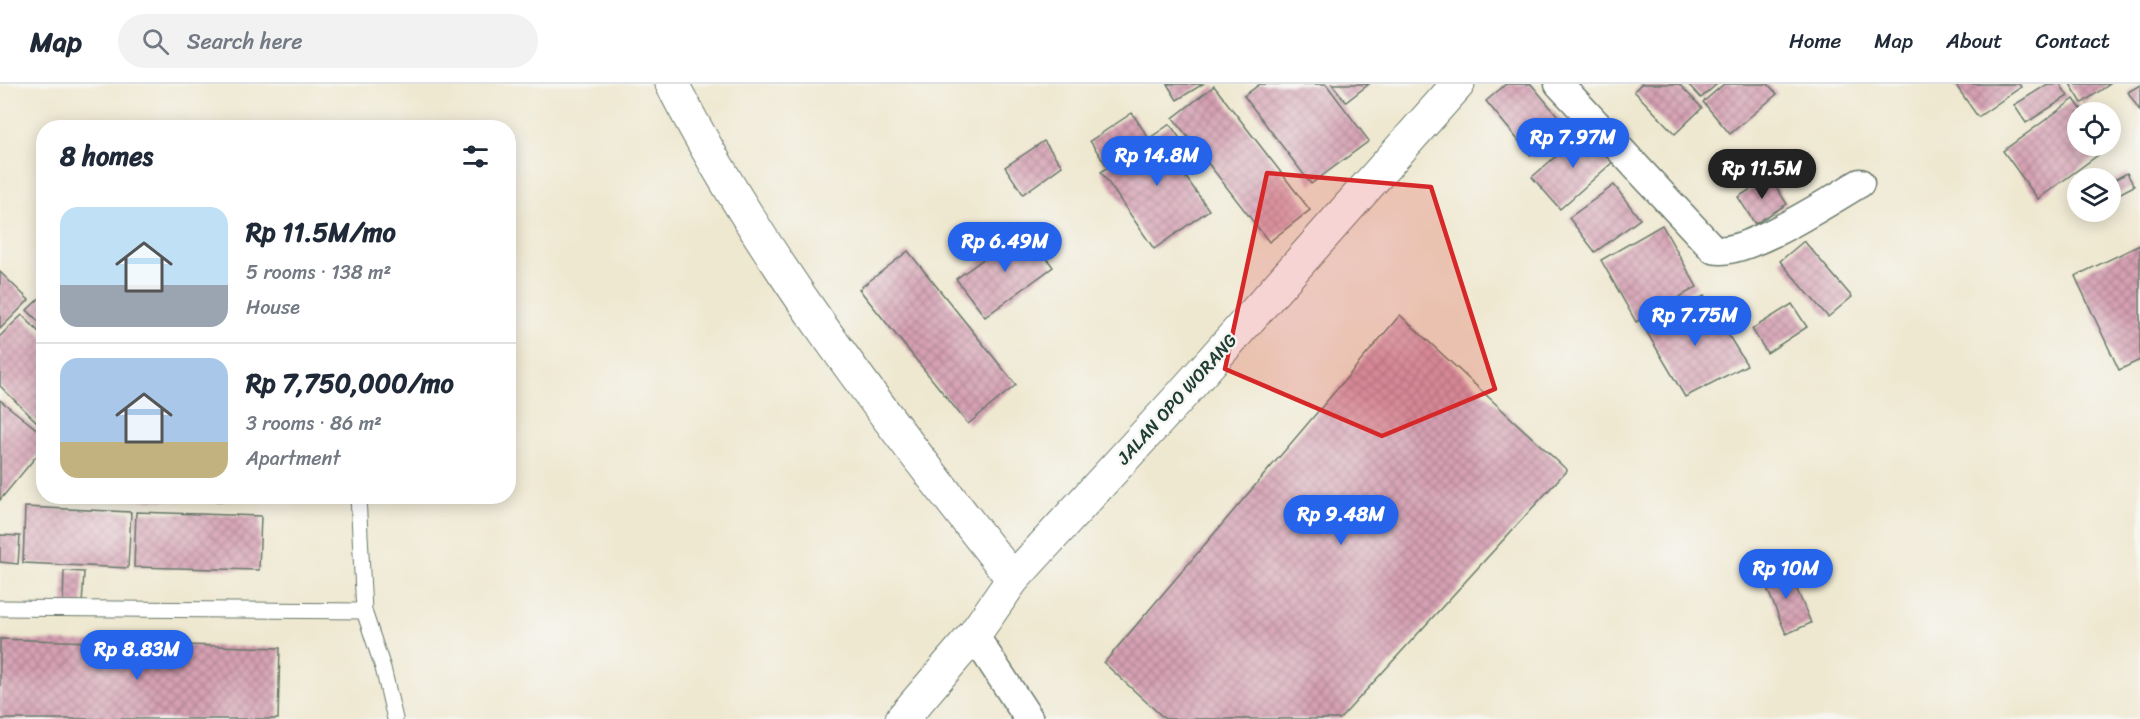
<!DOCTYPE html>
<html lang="en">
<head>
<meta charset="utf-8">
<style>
  :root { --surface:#fff; --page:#f2f2f3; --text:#1f2937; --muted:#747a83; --line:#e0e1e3; --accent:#2563eb }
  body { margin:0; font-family:Sriracha,sans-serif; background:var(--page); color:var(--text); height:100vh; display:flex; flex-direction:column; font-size:22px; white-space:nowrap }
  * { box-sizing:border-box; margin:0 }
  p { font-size:20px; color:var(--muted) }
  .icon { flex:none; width:33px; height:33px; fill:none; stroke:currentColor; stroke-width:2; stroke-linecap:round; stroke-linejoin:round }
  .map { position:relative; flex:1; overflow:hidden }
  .sheet { position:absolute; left:36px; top:36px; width:480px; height:384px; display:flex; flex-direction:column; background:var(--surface); border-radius:24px; box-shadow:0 3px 15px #0003 }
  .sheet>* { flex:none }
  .fabs { position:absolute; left:2067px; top:18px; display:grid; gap:12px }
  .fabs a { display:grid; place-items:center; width:54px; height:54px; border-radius:50%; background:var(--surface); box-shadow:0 3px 15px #0003; font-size:30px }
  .price { position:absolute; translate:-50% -51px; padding:0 14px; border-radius:21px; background:var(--accent); color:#fff; font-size:20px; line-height:39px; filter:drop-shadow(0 2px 3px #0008) }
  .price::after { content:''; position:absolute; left:50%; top:36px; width:18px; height:14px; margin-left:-9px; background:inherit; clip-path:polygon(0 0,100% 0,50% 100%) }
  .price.active { background:#222; color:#fff }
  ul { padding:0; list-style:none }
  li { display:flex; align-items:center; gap:18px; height:150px; padding:0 24px }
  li+li { border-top:2px solid var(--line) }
  li span { display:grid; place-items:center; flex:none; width:168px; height:120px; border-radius:18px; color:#555 }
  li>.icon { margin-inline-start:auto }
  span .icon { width:72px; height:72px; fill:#fffc; stroke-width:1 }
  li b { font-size:26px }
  h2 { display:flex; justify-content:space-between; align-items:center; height:72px; padding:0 24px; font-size:26px }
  header { display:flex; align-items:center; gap:36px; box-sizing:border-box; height:84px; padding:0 30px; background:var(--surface); border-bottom:2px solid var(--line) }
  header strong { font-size:28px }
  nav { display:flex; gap:33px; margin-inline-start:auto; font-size:21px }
  .search { width:420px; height:54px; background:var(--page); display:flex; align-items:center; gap:15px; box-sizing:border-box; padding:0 21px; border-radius:33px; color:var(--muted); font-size:22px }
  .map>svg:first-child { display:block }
  .building { fill:url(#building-cross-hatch) }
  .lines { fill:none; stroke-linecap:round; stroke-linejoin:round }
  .service-casing { stroke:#68796b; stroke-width:17 }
  .minor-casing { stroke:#68796b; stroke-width:31 }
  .tertiary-casing { stroke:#68796b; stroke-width:35 }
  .service { stroke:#fff; stroke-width:15 }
  .minor { stroke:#fff; stroke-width:28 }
  .tertiary { stroke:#fff; stroke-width:33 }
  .marked { fill:#d62828; fill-opacity:0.2; stroke:#d62828; stroke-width:4.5; stroke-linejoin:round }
  .labels { text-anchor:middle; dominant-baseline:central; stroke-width:5; stroke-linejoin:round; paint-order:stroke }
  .street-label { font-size:18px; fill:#1f3d34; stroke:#f6f6f2 }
</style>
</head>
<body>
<header>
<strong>Map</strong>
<div class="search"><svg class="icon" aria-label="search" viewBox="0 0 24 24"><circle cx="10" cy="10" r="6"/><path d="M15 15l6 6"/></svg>Search here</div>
<nav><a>Home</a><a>Map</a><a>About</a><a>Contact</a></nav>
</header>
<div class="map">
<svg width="2140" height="635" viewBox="0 0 2140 635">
  <defs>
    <pattern id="building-cross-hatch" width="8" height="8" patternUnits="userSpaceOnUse" patternTransform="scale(1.5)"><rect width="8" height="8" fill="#d6a0b3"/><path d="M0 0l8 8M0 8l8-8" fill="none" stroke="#ad8492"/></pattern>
  </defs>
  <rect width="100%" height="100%" fill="#f6f6f2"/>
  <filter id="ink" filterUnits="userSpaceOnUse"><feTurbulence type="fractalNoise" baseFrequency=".0167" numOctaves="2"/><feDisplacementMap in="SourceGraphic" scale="12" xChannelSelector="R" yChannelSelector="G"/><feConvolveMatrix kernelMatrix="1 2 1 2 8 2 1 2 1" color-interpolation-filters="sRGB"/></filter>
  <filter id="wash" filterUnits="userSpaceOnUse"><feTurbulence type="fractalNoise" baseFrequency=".008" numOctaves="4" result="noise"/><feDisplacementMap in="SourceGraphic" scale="24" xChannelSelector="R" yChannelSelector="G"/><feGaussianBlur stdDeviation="1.35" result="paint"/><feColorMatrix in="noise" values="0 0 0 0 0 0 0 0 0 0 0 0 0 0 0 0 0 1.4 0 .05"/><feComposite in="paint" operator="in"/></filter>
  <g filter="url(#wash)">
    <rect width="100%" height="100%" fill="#efe8d0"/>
    <g id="blocks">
      <g class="building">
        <path d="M1167,0h36l-26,16z"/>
        <path d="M1260,0h66l43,57 -58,43 -67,-88z"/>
        <path d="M1332,0h37l-23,18z"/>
        <path d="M1506,0h25l36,43 -36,29 -45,-55z"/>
        <path d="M1641,0h38l23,24 -27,26 -41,-43z"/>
        <path d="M1688,0h29l-16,14z"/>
        <path d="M1724,0h44l9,10 -47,40 -27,-32z"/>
        <path d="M1955,0h64l2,3 -43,30z"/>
        <path d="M2048,0h12l8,12 -42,27 -12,-18z"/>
        <path d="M2070,0h40l-28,19z"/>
        <path d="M2140,1v26l-12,-19z"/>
        <path d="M1214,2l96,124 -41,32 -96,-124z"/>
        <path d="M2074,15l9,13h-5v34l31,1 -71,52 -35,-48z"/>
        <path d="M1132,29l16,24 -42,28 -16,-24z"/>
        <path d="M1170,40l22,32 -14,10 31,44 -55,39 -53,-77z"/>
        <path d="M1586,46l28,31 -54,48 -28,-32z"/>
        <path d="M1044,57l18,25 -39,28 -18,-27z"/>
        <path d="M2127,89l7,13 -19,10 -5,-14z"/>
        <path d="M1770,93l17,27 -32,20 -17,-27z"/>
        <path d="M1614,101l26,34 -45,33 -26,-34z"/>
        <path d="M1662,141l35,62 -61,35 -35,-62z"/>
        <path d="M1025,145l28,38 -68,50 -29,-38z"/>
        <path d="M1804,157l48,56 -24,20 -48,-56z"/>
        <path d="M2140,161v115l-21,10 -44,-94z"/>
        <path d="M908,167l108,134 -48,39 -109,-135z"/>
        <path d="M0,188l29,28 -29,29z"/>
        <path d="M44,210v33l-17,-17z"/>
        <path d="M1704,212l43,69 -62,32 -40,-68z"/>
        <path d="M1792,220l15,23 -40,26 -15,-24z"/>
        <path d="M22,231l22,22v92l-44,-43v-50z"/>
        <path d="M1400,231l167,155 -227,249h-175l-61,-56z"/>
        <path d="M0,316l44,35v12l-44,53z"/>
        <path d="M110,412h112v5l-112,-2z"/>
        <path d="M25,423l106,5 -3,56 -105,-5z"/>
        <path d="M136,428l125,4 -2,54 -125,-3z"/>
        <path d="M0,451l20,1 -2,28 -18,-2z"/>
        <path d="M1787,482l24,57 -25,11 -24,-58z"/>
        <path d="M64,487l20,1 -2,33 -19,-1z"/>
        <path d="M0,555l280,9 -2,71h-278z"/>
      </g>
    </g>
  </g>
  <g filter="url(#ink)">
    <use href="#blocks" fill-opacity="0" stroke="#68796b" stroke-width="1.5"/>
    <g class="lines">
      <g class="service-casing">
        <g id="service">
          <path d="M358,412l6,115 19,57 12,51"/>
          <path d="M0,524l364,3"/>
        </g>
      </g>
      <g class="minor-casing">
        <g id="minor">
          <path d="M1559,0l154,165c29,10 119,-50 147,-66"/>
          <path d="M974,551l55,84"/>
        </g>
      </g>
      <g class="tertiary-casing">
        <g id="tertiary">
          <path d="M672,0c92,180 217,337 341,495"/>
          <path d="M902,635l72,-84 39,-56 165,-180 280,-315"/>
        </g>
      </g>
      <use href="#service" class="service"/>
      <use href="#minor" class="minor"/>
      <use href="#tertiary" class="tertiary"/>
    </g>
  </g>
  <path class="marked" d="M1267,89l164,14 64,202 -113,47 -157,-67z"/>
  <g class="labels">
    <g class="street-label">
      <text transform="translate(1177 315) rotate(-48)">JALAN OPO WORANG</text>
    </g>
  </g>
</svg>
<div class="fabs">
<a><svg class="icon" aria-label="locate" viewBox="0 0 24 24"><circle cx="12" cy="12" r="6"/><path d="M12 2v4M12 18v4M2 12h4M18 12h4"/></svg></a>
<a><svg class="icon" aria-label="layers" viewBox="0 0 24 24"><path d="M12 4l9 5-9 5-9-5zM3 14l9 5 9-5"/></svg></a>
</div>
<b class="price" style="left:1573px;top:85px">Rp 7.97M</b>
<b class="price" style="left:1157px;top:103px">Rp 14.8M</b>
<b class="price active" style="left:1762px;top:116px">Rp 11.5M</b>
<b class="price" style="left:1005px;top:189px">Rp 6.49M</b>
<b class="price" style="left:1695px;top:263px">Rp 7.75M</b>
<b class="price" style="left:1341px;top:462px">Rp 9.48M</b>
<b class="price" style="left:1786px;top:516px">Rp 10M</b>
<b class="price" style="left:137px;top:597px">Rp 8.83M</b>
<section class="sheet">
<h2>8 homes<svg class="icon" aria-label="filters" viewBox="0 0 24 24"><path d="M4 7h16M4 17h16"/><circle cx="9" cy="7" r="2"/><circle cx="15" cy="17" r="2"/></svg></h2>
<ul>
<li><span style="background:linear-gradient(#bfe0f5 65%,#9aa5b1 0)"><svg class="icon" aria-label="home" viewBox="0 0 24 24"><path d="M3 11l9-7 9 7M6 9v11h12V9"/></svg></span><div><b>Rp 11.5M/mo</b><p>5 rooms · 138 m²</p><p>House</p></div></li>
<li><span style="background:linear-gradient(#a9c7e8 70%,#c2b280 0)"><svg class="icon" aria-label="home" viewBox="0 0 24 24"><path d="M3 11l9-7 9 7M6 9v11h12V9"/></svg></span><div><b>Rp 7,750,000/mo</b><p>3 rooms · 86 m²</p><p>Apartment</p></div></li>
</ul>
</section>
</div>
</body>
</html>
